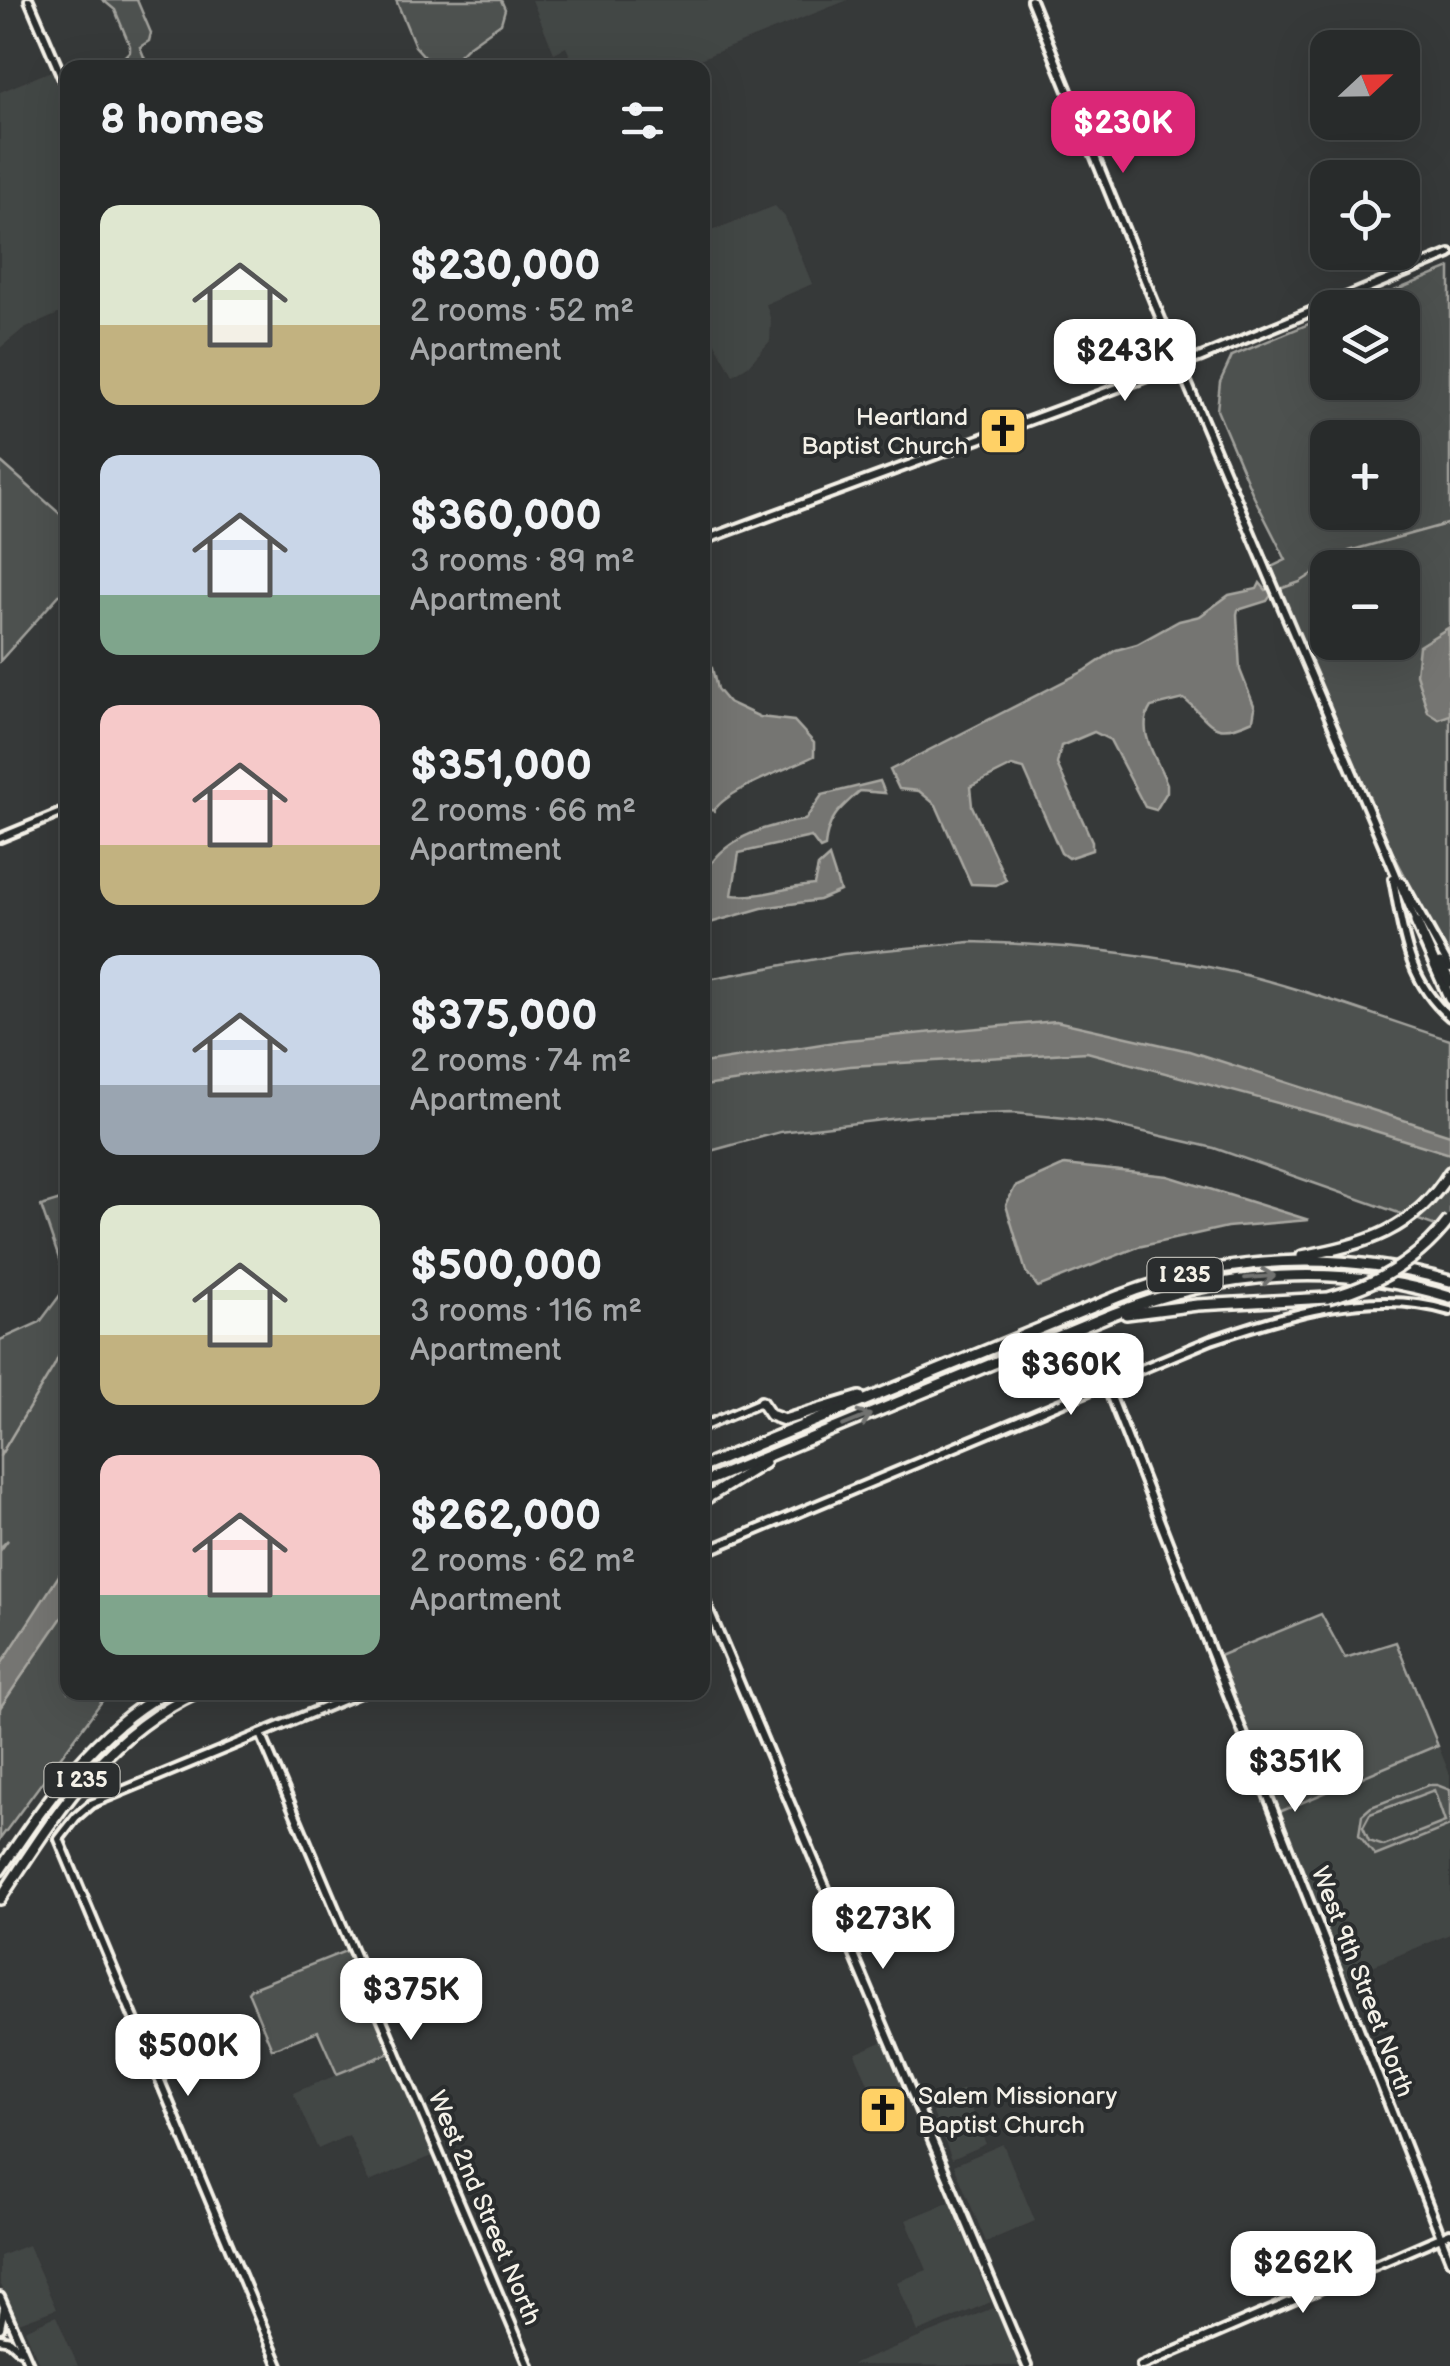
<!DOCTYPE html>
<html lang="en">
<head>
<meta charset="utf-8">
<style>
  :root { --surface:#282b2b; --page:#343737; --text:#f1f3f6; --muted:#a5a7a9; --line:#444747; --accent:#db2777 }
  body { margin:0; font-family:"Balsamiq Sans",sans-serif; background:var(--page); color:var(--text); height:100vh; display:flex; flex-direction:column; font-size:38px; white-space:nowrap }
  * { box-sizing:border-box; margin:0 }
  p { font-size:32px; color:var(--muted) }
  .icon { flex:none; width:55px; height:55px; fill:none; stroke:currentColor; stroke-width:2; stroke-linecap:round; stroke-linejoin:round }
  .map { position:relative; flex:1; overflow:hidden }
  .panel { position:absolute; left:60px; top:60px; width:650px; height:1640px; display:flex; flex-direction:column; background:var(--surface); border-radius:20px; box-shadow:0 10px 40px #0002,0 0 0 2px var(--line) }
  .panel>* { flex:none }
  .needle { width:65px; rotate:68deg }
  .controls { position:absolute; left:1310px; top:30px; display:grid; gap:20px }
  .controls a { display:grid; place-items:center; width:110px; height:110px; border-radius:20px; background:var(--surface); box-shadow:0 10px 40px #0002,0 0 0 2px var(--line); font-size:50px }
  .price { position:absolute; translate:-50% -85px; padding:0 22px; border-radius:20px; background:#fff; color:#222; font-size:32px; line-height:65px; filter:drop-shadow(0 2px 5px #0008) }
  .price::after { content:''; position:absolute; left:50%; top:60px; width:30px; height:22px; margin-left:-15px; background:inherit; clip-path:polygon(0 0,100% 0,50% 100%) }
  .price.on { background:var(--accent); color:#fff }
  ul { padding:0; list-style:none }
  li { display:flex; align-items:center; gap:30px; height:250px; padding:0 40px }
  li span { display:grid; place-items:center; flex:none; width:280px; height:200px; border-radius:20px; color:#555 }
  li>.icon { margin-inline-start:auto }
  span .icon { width:120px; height:120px; fill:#fffc; stroke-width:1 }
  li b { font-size:42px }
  h2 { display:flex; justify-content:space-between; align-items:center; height:120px; padding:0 40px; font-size:42px }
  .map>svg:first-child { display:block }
  .built { fill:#434645 }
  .green { fill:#4e514f; stroke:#a1a19c; stroke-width:2.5; fill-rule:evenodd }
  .water { fill:#757572; stroke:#a8a7a1; stroke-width:2.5 }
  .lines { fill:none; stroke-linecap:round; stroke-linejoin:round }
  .stream { stroke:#a8a7a1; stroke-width:2.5 }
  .secondary-casing { stroke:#f4f1e8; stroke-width:14 }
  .highway-casing { stroke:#f4f1e8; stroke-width:16 }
  .secondary { stroke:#2a2d2e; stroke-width:6 }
  .highway { stroke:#2a2d2e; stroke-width:9 }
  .highway-bridge-casing { stroke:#f4f1e8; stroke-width:16; stroke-linecap:butt }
  .highway-bridge { stroke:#2a2d2e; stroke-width:9 }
  .oneway { stroke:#71726f }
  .labels { text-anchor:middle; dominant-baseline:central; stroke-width:8; stroke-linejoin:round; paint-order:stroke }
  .shield { fill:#2a2d2e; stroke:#b7b6b0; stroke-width:2.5 }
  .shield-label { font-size:22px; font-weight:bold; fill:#f4f1e8 }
  .poi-label { font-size:25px; fill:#f4f1e8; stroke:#2a2d2e; text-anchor:end }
  .street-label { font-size:25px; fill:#f4f1e8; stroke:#2a2d2e }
</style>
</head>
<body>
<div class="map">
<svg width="1450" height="2366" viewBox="0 0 1450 2366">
  <rect width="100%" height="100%" fill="#363939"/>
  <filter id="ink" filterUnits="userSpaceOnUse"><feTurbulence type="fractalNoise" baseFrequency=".01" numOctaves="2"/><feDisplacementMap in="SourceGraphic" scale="20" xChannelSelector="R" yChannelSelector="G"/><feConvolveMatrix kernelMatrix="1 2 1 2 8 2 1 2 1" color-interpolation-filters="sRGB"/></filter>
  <g filter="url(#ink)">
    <g class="built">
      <path d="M532,0h316l-171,68 -116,-1 11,-7 -6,-13 -12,6z"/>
      <path d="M51,71l16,38v201l-45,20 -22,18v-256z"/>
      <path d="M775,206l10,11 27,67 -46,20 5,17 -1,20 -22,25 -15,9 -20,-36 -10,-9v-96z"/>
      <path d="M1438,1745l12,30v159l-107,44 -66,-165z"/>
      <path d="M884,2041l5,4 17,43 -30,13 -21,-47z"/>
      <path d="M392,2052l43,103 -66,27 -20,-47 -31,14 -25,-56z"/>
      <path d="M963,2089l23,55 -34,15 -23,-55z"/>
      <path d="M1003,2144l32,77 -49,21 -32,-77z"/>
      <path d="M950,2202l41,100 -73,30 -21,-50 30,-12 -21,-50z"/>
      <path d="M28,2245l28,64 -37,14 -19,-40v-27z"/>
      <path d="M993,2308l5,5 22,53 -169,-1z"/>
      <path d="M56,2316l22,50h-38l-15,-36z"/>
    </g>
    <g class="green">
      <path d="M103,0h34l14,33 -2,8 -9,6 8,20h-24l-2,-8 8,-8v-5l-15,-36z"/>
      <path d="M396,0h105l4,9 -4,14 -34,24 -20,20h-13l-19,-21z"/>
      <path d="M1450,268v692l-63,-118 -116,-275 15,-7 -32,-63 -37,-87 3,-28 12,-26 79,-33 6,1 10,26 1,32h74v-74l-47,-1zM1328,438h74v74h-74zM1328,568h74v74h-74z"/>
      <path d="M0,461l67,59 1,65 -68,76z"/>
      <path d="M970,942c90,2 179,11 267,31 72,17 143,45 213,67v191l-236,-83 -109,-25 -39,-5 -53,-5 -97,3 -136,16 -77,21v-173l140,-26z"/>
      <path d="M67,1198h1l-1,84 -26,-76z"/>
      <path d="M67,1286l1,406 40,1 -108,146v-288l8,-11 -8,8v-208l40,-18z"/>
      <path d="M1321,1614l24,44 51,-16 42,103 -161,68 -59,-154 1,-3z"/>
      <path d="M1428,1785h9l13,5v36l-75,30 -16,-21 3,-20 9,-8zM1434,1790l11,32 -61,24 -15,-5 -6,-14 7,-13z"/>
      <path d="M348,1950l44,102 -55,22 -19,-43 -46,18 -24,-57 2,-3z"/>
    </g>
    <g class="water">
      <path d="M1260,583l6,7 4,-2 2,6 -5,7 -29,9 -1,4 3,56 15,38 -2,12c-43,20 -40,2 -69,-21l-33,8c-16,24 7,53 16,77v8l-11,18 -11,-3 -35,-67 -16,-8 -33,14 -4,18 35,77v9l-24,8 -7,-5 -37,-84 -12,-3 -42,21 2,19 34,74 -10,5 -25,-1 -35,-79 -17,-14 -20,-2 -9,-19 196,-100 30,-20 21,-6 42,-23 21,-5 29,-21 28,-6z"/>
      <path d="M1448,628l2,87 -11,4 -11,-7 -12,-38 3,-28z"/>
      <path d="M703,667l9,1 5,21 11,13 32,15 34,4 20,22v13c-26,13 -88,34 -100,55l-11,-5z"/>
      <path d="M880,781l5,12 -25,-2c-21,18 -33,28 -35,56l-5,2 -9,-12 -72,16 -7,42c30,3 52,-8 82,-10l4,-18 11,-10 11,34 -21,9 -57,8 -59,17v-58h6c19,-31 62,-43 96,-47l17,-25z"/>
      <path d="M1056,1021l133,30 261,84v19l-124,-38 -239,-64 -237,14 -147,20v-23l144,-23z"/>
      <path d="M1064,1165l104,11 141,44 -82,7 -89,20 -100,40 -12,-15 -20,-67 9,-18z"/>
      <path d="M67,1563v47l-67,98v-42z"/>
    </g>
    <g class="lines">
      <g class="stream">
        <path d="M1271,592l29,-10 49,-31 101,-28"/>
        <path d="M0,1456l54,-90 14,-30"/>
      </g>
      <g class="secondary-casing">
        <g id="secondary">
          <path d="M29,0l39,91"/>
          <path d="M1031,0l152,373 233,549"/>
          <path d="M702,541l497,-183 251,-104"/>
          <path d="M0,838l68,-28"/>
          <path d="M1393,879c10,52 14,102 57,138"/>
          <path d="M1402,882l48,86"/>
          <path d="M1106,1384l344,876"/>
          <path d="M702,1427l59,-25"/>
          <path d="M702,1553l509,-213c74,-25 162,-53 239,-29"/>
          <path d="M702,1594l325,772"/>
          <path d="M261,1734l268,632"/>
          <path d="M0,2297l30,69"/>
          <path d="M0,2328l4,-20"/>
          <path d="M0,2339l10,2 10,9"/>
          <path d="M279,2366l-220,-527 17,-22 15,-13 271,-112"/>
          <path d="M1141,2366l309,-133"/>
        </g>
      </g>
      <g class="highway-casing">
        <g id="highway">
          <path d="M1416,922l34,77"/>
          <path d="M1440,964l10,18"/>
          <path d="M1302,1256c63,-12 112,-25 148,-84"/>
          <path d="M1126,1314l71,-9 131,-7"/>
          <path d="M761,1402l9,13 14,5 76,-23"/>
          <path d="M702,1467l415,-170c107,-42 222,-47 333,-16"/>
          <path d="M702,1483l411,-169c108,-43 225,-52 337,-17"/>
          <path d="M702,1501l62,-38"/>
          <path d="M0,1870c47,-69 91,-136 165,-178"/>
          <path d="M0,1899c56,-84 101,-162 197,-207"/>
        </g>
      </g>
      <use href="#secondary" class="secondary"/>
      <use href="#highway" class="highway"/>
      <g class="highway-bridge-casing">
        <path id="highway-bridge" d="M1328,1298c49,-13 91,-38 122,-79"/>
      </g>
      <use href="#highway-bridge" class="highway-bridge"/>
    </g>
    <defs><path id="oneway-shaft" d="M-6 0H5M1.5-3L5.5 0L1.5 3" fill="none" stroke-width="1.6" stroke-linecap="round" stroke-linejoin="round" transform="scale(2.5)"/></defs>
    <g class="oneway">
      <use href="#oneway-shaft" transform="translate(1260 1277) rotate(-5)"/>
      <use href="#oneway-shaft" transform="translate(857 1420) rotate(-22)"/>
    </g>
  </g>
  <defs>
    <g id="church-square" transform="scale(2.5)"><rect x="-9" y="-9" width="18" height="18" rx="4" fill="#ffd166" stroke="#2a2d2e"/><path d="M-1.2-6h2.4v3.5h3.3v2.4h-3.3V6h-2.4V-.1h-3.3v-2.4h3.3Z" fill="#111"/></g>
  </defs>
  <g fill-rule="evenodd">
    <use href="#church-square" x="1003" y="431"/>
    <use href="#church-square" x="883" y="2110"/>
  </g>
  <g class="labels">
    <g class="shield">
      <rect x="1147.5" y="1258" width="75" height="34" rx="8"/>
      <rect x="44.5" y="1763" width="75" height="34" rx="8"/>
    </g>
    <g class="shield-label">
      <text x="1185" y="1275">I 235</text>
      <text x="82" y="1780">I 235</text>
    </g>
    <g class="poi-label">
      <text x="968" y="417">Heartland<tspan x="968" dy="29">Baptist Church</tspan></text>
      <text x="918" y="2096" text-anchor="start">Salem Missionary<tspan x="918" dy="29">Baptist Church</tspan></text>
    </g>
    <g class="street-label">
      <text transform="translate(1362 1982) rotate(69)">West 9th Street North</text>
      <text transform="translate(484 2208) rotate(67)">West 2nd Street North</text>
    </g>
  </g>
</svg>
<div class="controls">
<a><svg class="needle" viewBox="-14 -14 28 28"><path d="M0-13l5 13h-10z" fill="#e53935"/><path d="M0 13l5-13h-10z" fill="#a5a7a9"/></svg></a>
<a><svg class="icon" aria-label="locate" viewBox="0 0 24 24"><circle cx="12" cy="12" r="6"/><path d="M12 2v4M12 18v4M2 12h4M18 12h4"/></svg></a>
<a><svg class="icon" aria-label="layers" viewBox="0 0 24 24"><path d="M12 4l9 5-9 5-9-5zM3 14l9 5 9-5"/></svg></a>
<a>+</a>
<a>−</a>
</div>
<b class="price on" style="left:1123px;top:176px">$230K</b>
<b class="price" style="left:1125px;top:404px">$243K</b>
<b class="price" style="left:1071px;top:1418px">$360K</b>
<b class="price" style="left:1295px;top:1815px">$351K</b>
<b class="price" style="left:883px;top:1972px">$273K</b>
<b class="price" style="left:411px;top:2043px">$375K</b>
<b class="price" style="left:188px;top:2099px">$500K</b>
<b class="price" style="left:1303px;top:2316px">$262K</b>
<section class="panel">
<h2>8 homes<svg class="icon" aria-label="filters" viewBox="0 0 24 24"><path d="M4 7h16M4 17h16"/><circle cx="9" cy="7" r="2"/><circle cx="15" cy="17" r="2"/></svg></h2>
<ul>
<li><span style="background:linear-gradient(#dfe7d0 60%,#c2b280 0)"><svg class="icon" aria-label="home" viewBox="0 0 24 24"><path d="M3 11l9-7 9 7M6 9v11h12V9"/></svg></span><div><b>$230,000</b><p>2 rooms · 52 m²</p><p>Apartment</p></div></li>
<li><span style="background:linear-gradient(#c9d6e8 70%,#7fa58c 0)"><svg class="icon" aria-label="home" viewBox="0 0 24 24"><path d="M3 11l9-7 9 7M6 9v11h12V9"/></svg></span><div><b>$360,000</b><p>3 rooms · 89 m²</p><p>Apartment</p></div></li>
<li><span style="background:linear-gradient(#f6c9c9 70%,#c2b280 0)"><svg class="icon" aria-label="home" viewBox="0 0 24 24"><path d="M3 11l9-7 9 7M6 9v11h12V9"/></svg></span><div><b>$351,000</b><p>2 rooms · 66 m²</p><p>Apartment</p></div></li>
<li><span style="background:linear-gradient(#c9d6e8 65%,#9aa5b1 0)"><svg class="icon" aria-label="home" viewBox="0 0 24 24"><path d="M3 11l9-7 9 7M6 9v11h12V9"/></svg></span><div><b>$375,000</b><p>2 rooms · 74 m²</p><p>Apartment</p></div></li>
<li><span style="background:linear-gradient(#dfe7d0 65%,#c2b280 0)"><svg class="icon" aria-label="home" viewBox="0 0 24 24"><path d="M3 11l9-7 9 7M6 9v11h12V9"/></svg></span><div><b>$500,000</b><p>3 rooms · 116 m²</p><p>Apartment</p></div></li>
<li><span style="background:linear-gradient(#f6c9c9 70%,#7fa58c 0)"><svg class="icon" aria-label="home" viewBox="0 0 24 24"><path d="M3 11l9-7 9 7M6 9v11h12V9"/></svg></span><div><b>$262,000</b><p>2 rooms · 62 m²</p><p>Apartment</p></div></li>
</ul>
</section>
</div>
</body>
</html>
